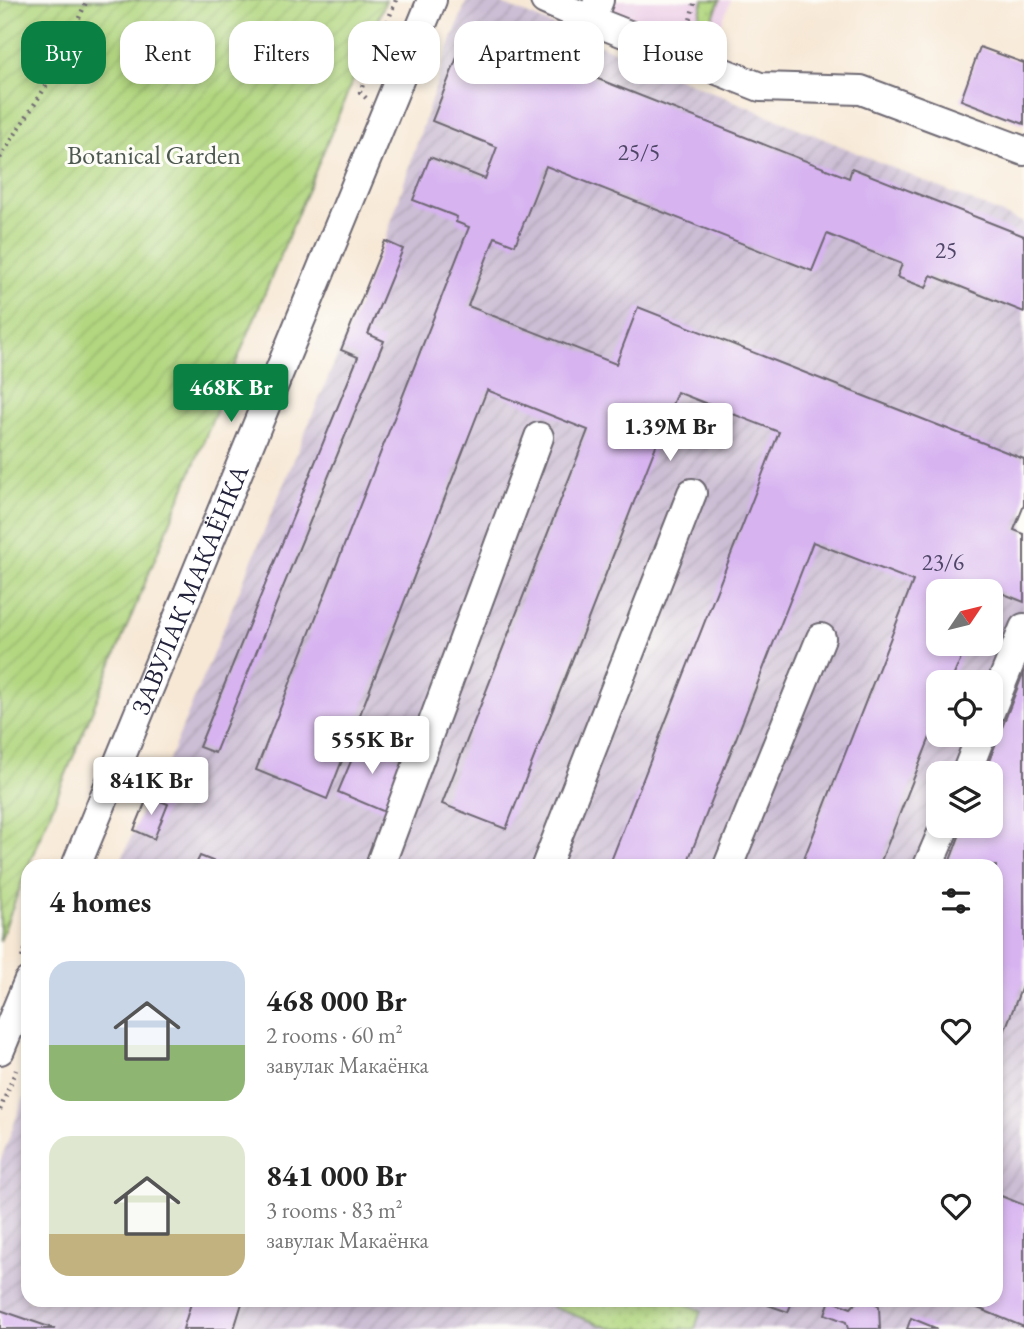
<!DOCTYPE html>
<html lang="en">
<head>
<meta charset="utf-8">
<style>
  :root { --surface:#fff; --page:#f2f2f2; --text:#222; --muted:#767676; --accent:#0b8043 }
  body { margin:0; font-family:"EB Garamond",serif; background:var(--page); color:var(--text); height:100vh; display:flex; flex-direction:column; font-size:26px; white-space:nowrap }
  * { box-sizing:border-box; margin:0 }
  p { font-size:23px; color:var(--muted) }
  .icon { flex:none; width:38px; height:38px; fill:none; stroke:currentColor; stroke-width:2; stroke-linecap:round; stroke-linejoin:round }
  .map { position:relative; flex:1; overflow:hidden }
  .sheet { position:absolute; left:21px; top:859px; width:982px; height:448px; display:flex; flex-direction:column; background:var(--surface); border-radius:21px; box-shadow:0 4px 10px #0003 }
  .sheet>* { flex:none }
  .hud { position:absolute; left:21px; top:21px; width:984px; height:63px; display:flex; gap:14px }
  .needle { width:46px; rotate:55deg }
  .controls { position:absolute; left:926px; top:579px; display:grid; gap:14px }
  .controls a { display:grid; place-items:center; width:77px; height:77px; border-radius:14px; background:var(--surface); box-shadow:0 4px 10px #0003; font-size:35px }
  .price { position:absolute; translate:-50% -60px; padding:0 16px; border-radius:7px; background:#fff; color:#222; font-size:23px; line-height:46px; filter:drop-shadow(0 2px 4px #0008) }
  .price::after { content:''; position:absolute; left:50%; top:42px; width:21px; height:16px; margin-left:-10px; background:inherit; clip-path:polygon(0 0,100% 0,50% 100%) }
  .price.active { background:var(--accent); color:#fff }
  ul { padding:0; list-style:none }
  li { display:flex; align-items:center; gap:21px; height:175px; padding:0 28px }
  li span { display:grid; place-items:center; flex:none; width:196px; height:140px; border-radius:21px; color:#555 }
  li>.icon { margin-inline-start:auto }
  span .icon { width:84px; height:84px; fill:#fffc; stroke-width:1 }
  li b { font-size:30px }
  h2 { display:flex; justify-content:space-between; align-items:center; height:84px; padding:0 28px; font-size:30px }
  .pill { padding:0 24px; border-radius:21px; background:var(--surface); box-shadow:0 4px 10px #0003; font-size:24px; line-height:63px }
  .pill.active { background:var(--accent); color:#fff }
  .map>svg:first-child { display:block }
  .built { fill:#edd0e8 }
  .industrial { fill:url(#industrial-furrows); fill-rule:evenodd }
  .grass { fill:url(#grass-dots); stroke:#6a7c5e; stroke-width:2 }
  .garden { fill:url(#garden-furrows); stroke:#6a7c5e; stroke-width:2 }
  .building { fill:#d7b3f0 }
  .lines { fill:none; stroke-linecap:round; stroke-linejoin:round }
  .minor-casing { stroke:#6d6771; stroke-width:32 }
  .path { stroke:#6d6771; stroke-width:4.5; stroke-dasharray:2 5; stroke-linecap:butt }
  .minor { stroke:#fff; stroke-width:28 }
  .labels { text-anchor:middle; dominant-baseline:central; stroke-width:6; stroke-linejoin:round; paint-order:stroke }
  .number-label { font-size:23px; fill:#4f4668 }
  .park-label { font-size:26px; fill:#4d5850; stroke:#fdfcf7 }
  .street-label { font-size:26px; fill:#22223b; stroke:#fdfcf7 }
</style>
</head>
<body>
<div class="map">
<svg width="1024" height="1329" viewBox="0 0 1024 1329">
  <defs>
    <pattern id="industrial-furrows" width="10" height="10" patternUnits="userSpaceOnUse" patternTransform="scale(1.75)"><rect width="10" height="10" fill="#ccbed4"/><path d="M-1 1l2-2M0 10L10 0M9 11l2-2" fill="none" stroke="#afa3b7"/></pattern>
    <pattern id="grass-dots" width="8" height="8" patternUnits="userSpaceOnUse" patternTransform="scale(1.75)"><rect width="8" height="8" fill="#b2d780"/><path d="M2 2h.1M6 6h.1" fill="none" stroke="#99b870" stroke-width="1.8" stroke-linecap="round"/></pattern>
    <pattern id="garden-furrows" width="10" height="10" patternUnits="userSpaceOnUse" patternTransform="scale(1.75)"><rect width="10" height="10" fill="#b2d780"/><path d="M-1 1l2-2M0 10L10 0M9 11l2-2" fill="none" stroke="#99b870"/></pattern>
  </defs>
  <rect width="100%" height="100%" fill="#fdfcf7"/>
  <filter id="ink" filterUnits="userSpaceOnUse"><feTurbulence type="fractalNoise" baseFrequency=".0143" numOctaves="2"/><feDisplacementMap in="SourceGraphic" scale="14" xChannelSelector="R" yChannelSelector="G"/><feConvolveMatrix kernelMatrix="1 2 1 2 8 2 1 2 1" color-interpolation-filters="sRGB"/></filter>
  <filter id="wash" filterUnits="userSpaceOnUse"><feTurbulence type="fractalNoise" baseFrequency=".00686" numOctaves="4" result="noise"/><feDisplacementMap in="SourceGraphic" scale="28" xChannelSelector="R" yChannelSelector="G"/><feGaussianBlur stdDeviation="1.57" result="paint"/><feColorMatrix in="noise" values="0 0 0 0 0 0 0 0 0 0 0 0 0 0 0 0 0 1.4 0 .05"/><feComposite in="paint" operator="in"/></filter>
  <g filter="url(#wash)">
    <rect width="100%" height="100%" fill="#f7e8d5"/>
    <path class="built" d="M573,0h158l-22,55z"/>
    <path class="industrial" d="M467,0h26l531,223v1106h-1024v-167l28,-75v213h968v-434h-877l29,-70 16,6 -1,-28 222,-533 61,-186zM938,592h52v52h-52zM938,682h52v53h-52zM938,774h52v52h-52z"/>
    <g class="grass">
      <path d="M703,0h17l-18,44 -9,-2z"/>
      <path d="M554,1300h121l26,10 -6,19h-83l-60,-22z"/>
    </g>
    <path class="garden" d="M0,0h386l-358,866 -28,75z"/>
    <g id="blocks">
      <g class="building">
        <path d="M469,27l74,30 5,-12 27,10 -5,13 279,110 3,-10 172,68v76l-93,-37 -5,13 -29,-11 5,-13 -75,-30 -15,37 -266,-105 -31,79 -20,-8 -27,69 148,58 22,-57 386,152v46l-10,25 10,4v68l-35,-14 -2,4h-49v52h29l-16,38h-13v35l-59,149h-78l112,-285 -100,-39 -127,324h-77l170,-434 -102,-40 -171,437 -64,-25 146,-374 -101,-40 -160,409 -71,-29 213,-543 -13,-5 1,-5 -44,-17 17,-43 55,22 12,-32 -65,-26z"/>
        <path d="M980,47l44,16v61l-63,-24z"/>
        <path d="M385,241l18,8 -35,85 16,7 -169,412 -16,-6 159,-390 -17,-7z"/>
        <path d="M1024,671v310l-28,72v-187h-48l15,-40h27v-52h-6z"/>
        <path d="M360,740l47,21 -22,51 -47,-20z"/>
        <path d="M148,796l20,8 -14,35 -20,-9z"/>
        <path d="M200,856l25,10h-30z"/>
        <path d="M996,1194l28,11v122l-66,-27h38z"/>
        <path d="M192,1300h51l-9,29h-51z"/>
        <path d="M769,1300h24l-5,12 -20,-7z"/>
        <path d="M830,1300l21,8 6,-6 13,-2 9,6 1,23h-32l-2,-7 -21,-8z"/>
        <path d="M0,1310l55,19h-55z"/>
        <path d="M911,1318l27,11h-31z"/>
      </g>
    </g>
  </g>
  <g filter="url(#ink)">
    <use href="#blocks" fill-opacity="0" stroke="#6d6771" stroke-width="2"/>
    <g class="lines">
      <g class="minor-casing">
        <g id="minor">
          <path d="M545,0l46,20 8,-20"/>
          <path d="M591,20l169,67 101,3 163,61"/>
          <path d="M990,712l34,-84"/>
          <path d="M966,774l15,-39"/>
          <path d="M382,860l157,-423"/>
          <path id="s1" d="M76,866l356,-866"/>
          <path d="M546,866l146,-373"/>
          <path d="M728,866l93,-228"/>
          <path d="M928,866l17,-40"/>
          <path d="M0,1050l28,-68"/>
        </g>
      </g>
      <g class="path">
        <path d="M687,33l8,-33"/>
        <path d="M366,98l-6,-6 36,-92"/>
        <path d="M0,158l55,-86 32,-72"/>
        <path d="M22,958l6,-15"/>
        <path d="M0,1110l16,-40"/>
      </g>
      <use href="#minor" class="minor"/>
    </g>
  </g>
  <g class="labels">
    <g class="number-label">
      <text x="639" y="152">25/5</text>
      <text x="946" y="250">25</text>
      <text x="943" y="562">23/6</text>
    </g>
    <g class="park-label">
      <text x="154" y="155">Botanical Garden</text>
    </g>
    <g class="street-label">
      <text stroke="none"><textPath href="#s1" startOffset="299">ЗАВУЛАК МАКАЁНКА</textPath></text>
    </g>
  </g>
</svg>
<div class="controls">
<a><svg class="needle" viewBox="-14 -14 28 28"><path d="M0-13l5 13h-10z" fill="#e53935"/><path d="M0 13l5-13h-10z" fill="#767676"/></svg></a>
<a><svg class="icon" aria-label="locate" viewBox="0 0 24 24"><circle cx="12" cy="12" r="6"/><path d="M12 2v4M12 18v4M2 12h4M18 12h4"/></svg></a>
<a><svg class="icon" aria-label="layers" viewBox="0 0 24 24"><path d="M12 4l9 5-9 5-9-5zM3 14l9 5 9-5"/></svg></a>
</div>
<b class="price active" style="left:231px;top:424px">468K Br</b>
<b class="price" style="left:670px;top:463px">1.39M Br</b>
<b class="price" style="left:372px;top:776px">555K Br</b>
<b class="price" style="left:151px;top:817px">841K Br</b>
<div class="hud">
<a class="pill active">Buy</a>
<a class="pill">Rent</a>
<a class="pill">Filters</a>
<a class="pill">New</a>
<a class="pill">Apartment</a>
<a class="pill">House</a>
</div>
<section class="sheet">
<h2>4 homes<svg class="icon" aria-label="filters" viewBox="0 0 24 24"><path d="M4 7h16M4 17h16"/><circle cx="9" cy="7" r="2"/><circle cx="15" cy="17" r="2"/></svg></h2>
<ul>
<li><span style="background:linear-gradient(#c9d6e8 60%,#8fb573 0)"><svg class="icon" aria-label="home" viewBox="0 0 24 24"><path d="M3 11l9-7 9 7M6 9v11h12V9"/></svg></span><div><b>468 000 Br</b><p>2 rooms · 60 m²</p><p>завулак Макаёнка</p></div><svg class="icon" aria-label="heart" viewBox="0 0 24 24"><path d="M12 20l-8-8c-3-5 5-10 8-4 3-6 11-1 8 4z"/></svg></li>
<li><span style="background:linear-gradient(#dfe7d0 70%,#c2b280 0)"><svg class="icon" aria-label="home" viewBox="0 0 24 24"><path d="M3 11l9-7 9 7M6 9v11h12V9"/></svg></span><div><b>841 000 Br</b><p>3 rooms · 83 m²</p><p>завулак Макаёнка</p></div><svg class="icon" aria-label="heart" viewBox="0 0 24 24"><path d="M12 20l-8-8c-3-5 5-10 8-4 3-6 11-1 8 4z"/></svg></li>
</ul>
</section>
</div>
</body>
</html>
